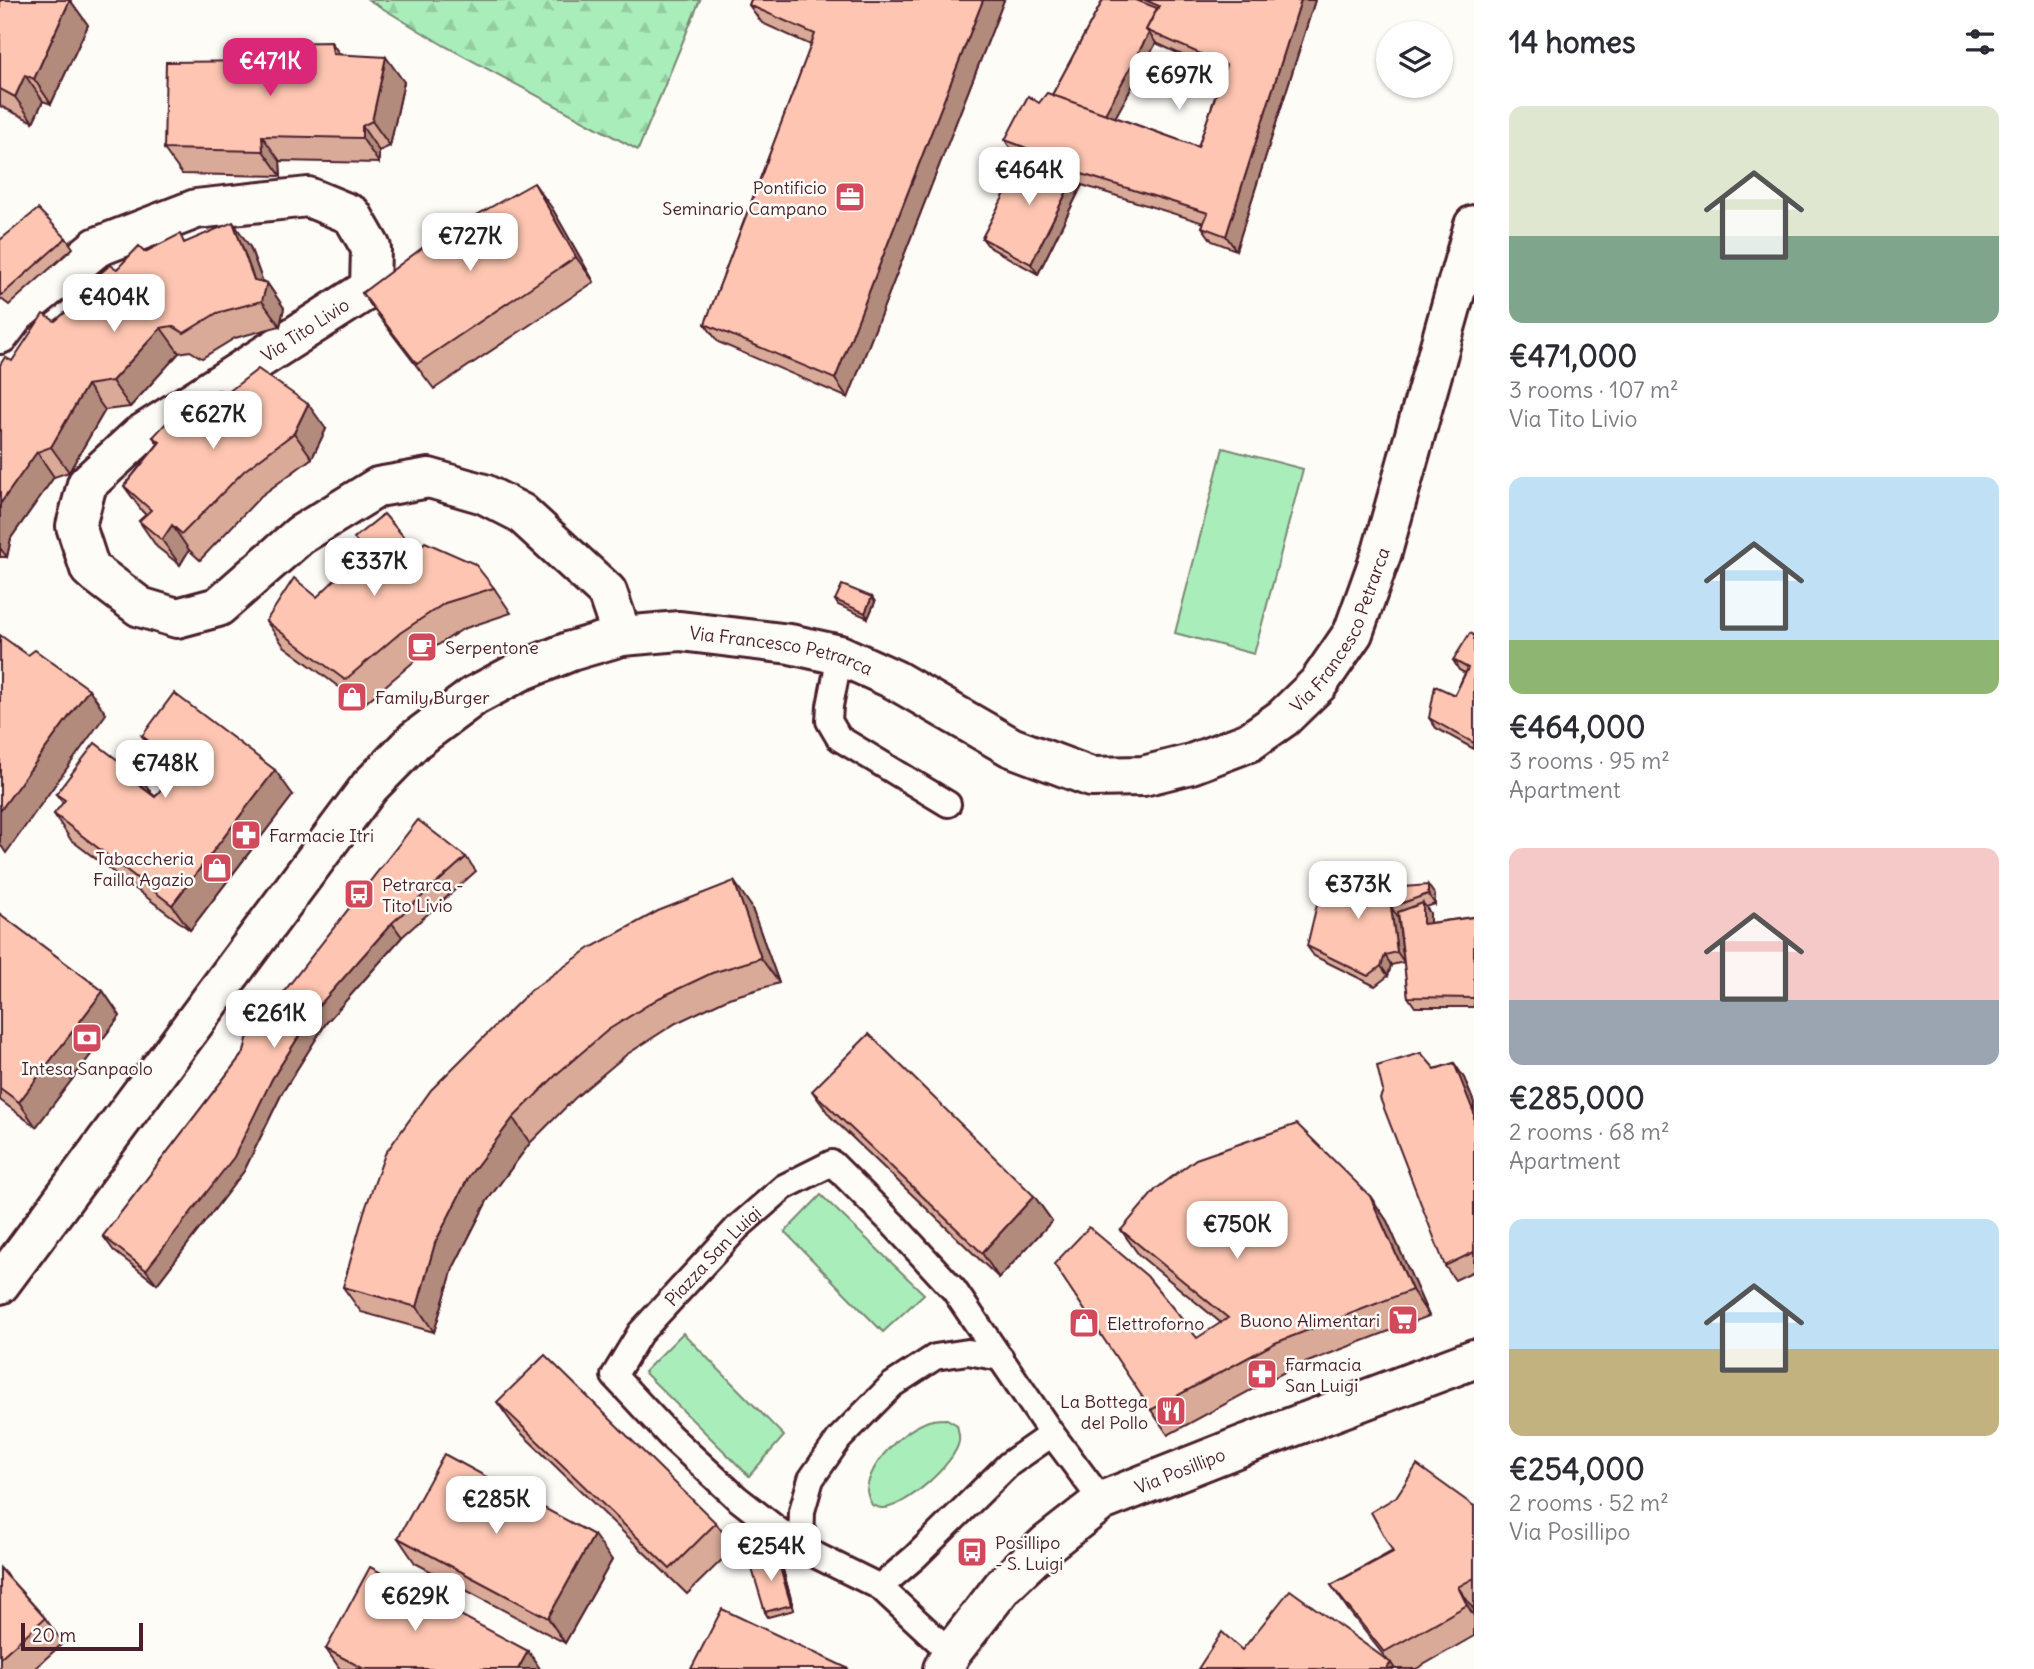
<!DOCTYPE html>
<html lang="en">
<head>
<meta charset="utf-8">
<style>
  :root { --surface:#fff; --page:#f7f7f7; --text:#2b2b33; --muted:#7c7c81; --accent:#db2777 }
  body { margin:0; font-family:Delius,sans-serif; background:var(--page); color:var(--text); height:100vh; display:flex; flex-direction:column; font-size:26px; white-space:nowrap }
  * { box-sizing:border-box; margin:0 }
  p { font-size:23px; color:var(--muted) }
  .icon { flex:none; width:38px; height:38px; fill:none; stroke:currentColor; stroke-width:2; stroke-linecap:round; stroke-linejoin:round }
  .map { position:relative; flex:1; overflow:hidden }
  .drawer { display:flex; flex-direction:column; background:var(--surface); width:560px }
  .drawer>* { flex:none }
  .tools { position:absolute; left:1376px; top:21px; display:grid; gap:14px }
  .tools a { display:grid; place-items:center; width:77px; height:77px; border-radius:50%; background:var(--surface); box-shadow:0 2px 5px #0004; font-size:35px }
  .scale { position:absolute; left:21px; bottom:18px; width:122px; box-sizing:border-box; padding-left:7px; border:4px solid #4a1f2b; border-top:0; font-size:19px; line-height:24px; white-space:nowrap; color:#4a1f2b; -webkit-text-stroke:5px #fdfcf7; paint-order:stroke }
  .price { position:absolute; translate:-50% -60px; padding:0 16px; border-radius:14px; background:#fff; color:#222; font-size:23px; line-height:46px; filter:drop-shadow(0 2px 4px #0008) }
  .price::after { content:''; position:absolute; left:50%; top:42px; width:21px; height:16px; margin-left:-10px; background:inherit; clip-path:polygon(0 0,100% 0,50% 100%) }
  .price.current { background:var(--accent); color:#fff }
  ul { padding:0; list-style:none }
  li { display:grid; align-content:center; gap:14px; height:371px; padding:0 35px }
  li span { display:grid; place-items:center; height:217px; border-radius:14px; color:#555 }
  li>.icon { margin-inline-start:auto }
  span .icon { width:126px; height:126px; fill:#fffc; stroke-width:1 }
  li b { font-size:30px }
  h2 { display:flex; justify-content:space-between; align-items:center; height:84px; padding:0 35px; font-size:30px }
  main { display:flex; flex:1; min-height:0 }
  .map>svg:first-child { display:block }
  .green { fill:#a9eeba; stroke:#7a8672; stroke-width:2 }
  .forest { fill:url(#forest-firs); stroke:#7a8672; stroke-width:2 }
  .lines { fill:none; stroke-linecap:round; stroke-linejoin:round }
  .service-casing { stroke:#4a1f2b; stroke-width:30 }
  .minor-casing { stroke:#4a1f2b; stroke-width:44 }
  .tertiary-casing { stroke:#4a1f2b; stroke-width:44 }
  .service { stroke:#fdfcf7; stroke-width:24 }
  .minor { stroke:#fdfcf7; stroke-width:38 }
  .tertiary { stroke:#fdfcf7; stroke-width:38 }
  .wall { fill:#daaa99; stroke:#4a1f2b; stroke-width:2; fill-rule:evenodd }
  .shaded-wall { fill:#b28b7d; stroke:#4a1f2b; stroke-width:2 }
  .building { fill:#fec6b2; stroke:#4a1f2b; stroke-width:2 }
  .labels { text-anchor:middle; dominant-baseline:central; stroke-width:5; stroke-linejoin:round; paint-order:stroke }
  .poi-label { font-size:18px; fill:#4a1f2b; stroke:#fdfcf7; text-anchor:start }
  .street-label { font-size:18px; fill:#4a1f2b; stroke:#fdfcf7 }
</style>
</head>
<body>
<main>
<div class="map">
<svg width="1474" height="1669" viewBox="0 0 1474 1669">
  <defs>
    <pattern id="forest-firs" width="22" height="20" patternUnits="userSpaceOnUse" patternTransform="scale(1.75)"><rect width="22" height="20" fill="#a9eeba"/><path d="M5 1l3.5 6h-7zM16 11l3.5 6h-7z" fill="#93cca0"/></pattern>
  </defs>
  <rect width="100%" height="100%" fill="#fdfcf7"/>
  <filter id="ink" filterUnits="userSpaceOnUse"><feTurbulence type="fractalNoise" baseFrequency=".0143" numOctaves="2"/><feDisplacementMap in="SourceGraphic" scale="14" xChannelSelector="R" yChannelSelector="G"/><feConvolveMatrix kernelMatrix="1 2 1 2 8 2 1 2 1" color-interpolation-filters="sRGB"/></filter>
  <g filter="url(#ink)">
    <g class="green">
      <path d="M1223,448l80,21 -49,185 -79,-21z"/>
      <path d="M821,1195l103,99 -41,38 -98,-100z"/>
      <path d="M683,1333l101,103 -35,40 -105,-104z"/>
      <path d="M947,1419l10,6c1,5 3,12 2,16 -3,22 -55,68 -77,67 -3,0 -7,-2 -10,-3 -2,-5 -5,-10 -5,-15 3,-28 34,-58 59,-68 6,-3 14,-3 21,-3z"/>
    </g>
    <path class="forest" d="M369,0h331l-62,150 -195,-105z"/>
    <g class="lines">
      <g class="service-casing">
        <g id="service">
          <path d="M840,655l-10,51 -1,15 10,17 109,66"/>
          <path d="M801,1548l1,-37 9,-32 28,-40 53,-54 43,-28 33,-5 33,6"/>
          <path id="s1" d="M880,1587l-79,-39 -64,-50 -67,-62 -56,-60 26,-43 97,-105 47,-41 48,-24 61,61 61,66 98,144"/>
          <path d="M951,1653l-71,-66 35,-30 94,-93 43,-30 50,67"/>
        </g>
      </g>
      <g class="minor-casing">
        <path id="minor" d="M0,334l15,-20 82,-67 99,-38 112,-12 44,18 19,33 -1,40 -231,148 -52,48 -11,42 14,43 50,38 37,11 41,-11 82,-72 78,-48 51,-9 55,16 37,19 86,79 15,44"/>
      </g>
      <g class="tertiary-casing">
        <g id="tertiary">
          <path id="s2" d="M0,1284l370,-498 45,-46 59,-44 45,-24 52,-21 51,-15 58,-5 110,13 50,11 55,25 116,67 80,30 52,-1 48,-12 58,-22 34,-24 35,-34 35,-51 29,-81 92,-327"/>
          <path id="s3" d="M943,1669l8,-16 52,-67 44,-42 55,-43 142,-56 230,-86"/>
        </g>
      </g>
      <use href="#service" class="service"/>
      <use href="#minor" class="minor"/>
      <use href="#tertiary" class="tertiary"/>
    </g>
    <g class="wall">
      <path d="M0,0h70l18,25 -37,79 -8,-3 -10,21 -33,-16z"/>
      <path d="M751,0h253l-156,398 -130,-56 -13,-18 106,-279 -49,-22 -13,-18z"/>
      <path d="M1103,0h212l-79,250 -24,-9 -10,-14 2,-4 -122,-38 -44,89 -49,-27 -7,-9 42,-80 -9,-3 -10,-15 34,-37 13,-8zM1156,43l67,31 -25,73 -83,-30z"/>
      <path d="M331,42l9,13 64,27 -14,64 -11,5v12l-99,-2 1,15 -99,-2 -18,-25 103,-88z"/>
      <path d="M552,208l42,74 -160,107 -54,-71 -18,-25z"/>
      <path d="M66,238l7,10 -64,57 -9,-7v-58z"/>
      <path d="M186,242l64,5 13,35 4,1 17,25 -4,18 -45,12 -33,20 -12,-7 -11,2 -49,54 -25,3 -36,62 -15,5 -43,61 -4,19h-7v-192l12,-4 43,-40 62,-52 28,-17z"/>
      <path d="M192,420l134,9 -14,29 -51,38 -61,64 -11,-10 -9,15 -23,-18 -18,-26 7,-6 -4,-4 -18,-25 34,-42 -5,-7 21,-8 23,7 4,-3z"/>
      <path d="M417,552l77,36 17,25 -48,16 -45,29 -55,47 -79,-59 -18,-25 51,-24z"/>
      <path d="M872,597l3,5 -7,16 -30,-13 -3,-5z"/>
      <path d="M1474,635v114l-38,-21 -7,-10 26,-23 10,-22 -6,-3 -6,-10z"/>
      <path d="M142,736l151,59 -103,135 -119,-90 -17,-26 9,-11 -7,-9 83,-18 16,21 19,-25 -14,-11z"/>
      <path d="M466,857l10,14 -74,66 -76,86 -44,70 -38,78 -87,113 -43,-33 -11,-15 141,-184z"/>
      <path d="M1391,888l44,7v9l-9,3 4,6v10l44,-6v90h-59l-7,-10 -4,-35 -13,3 -3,11 -13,10 -61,-30 -7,-10zM1399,916l5,43 -6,-42z"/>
      <path d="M751,906l28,77 -50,15 -53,25 -50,32 -51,43 -45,45 -43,58 -34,67 -19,64 -73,-20 -18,-25 187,-296z"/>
      <path d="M0,914l103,77 17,25 -84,111 -36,-27z"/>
      <path d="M1454,1063l10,15 10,25v168l-19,9 -10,-14 -10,-197z"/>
      <path d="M812,1091l222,105 18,25 -53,57 -169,-162z"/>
      <path d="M1370,1196l17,25 42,95 -137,52 -124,67 -17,-25 70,-87 -82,-68 -18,-25z"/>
      <path d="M497,1402l219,121 18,25 -47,46 -172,-167z"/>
      <path d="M1474,1506v130l-58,33h-218l44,-19 146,11 -39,-50 -18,-26z"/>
      <path d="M398,1538l214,22 -47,83 -150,-80z"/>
      <path d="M776,1554l4,5 14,51 -26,7 -3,-5z"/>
      <path d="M0,1568l45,50 18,25 -29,26h-34z"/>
      <path d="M326,1649l202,2 12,18h-200z"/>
    </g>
    <g class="shaded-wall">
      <path d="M70,0l18,25 -37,79 -17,-25z"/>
      <path d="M983,0h21l-156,398 -13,-19z"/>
      <path d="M1301,0h14l-79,250 -10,-14z"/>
      <path d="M1149,33l7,10 -46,84 -7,-10z"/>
      <path d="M331,42l18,25 -16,-13z"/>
      <path d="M386,57l18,25 -14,64 -18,-25z"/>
      <path d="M25,75l18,26 -10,21 -18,-25z"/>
      <path d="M362,126l17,25v12l-17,-25z"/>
      <path d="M262,136l18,25 1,15 -18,-25z"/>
      <path d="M1075,175l7,10 -44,89 -7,-10z"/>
      <path d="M534,183l18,25 42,74 -18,-25z"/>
      <path d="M233,222l17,25 15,41 2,-5 17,25 -4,18 -18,-25z"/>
      <path d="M161,328l18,25 -49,54 -18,-26z"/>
      <path d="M87,385l18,25 -36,62 -18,-25z"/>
      <path d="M308,404l18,25 -14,29 -18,-25z"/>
      <path d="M37,452l17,25 -43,61 -4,19 -7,-9v-44z"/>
      <path d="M172,525l17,25 -9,15 -18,-25z"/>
      <path d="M872,597l3,5 -7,16 -3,-5z"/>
      <path d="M89,689l17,25 -100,139 -6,-9v-33z"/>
      <path d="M275,770l18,25 -103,135 -18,-25z"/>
      <path d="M139,776l18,25 -22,-19z"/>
      <path d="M734,881l17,25 28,77 -18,-25z"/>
      <path d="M1428,885l7,10v9l-7,-10z"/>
      <path d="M1423,903l7,10v21l-7,-10z"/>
      <path d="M1391,907l7,10 6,45 -7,-10z"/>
      <path d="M392,923l10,14 -76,86 -44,70 -38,78 -87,113 -11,-14 126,-191 44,-70z"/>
      <path d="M1385,955l6,10 -3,11 -7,-10z"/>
      <path d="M103,991l17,25 -84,111 -17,-25z"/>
      <path d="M1454,1063l10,15 10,25v10z"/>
      <path d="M513,1118l17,25 -43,58 -34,67 -19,64 -17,-25 18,-64 34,-67z"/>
      <path d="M1034,1196l18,25 -53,57 -17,-25z"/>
      <path d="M1370,1196l17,25 42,95 -17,-26z"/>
      <path d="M594,1535l18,25 -47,83 -17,-25z"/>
      <path d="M776,1554l4,5 14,51 -3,-5z"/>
      <path d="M1458,1587l16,23v6l-7,-11z"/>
      <path d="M528,1651l12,18h-22z"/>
      <path d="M1391,1663l4,6h-9z"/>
    </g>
    <g class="building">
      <path d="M0,0h70l-36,79 -9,-4 -10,22 -15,-8z"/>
      <path d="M751,0h232l-148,379 -130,-55 110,-290 -66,-29z"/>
      <path d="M1103,0h33l21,8 -11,22 3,3 -44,81 -53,-19z"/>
      <path d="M1145,0h156l-75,236 -24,-9 6,-14 -136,-42 -48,-24 -19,-7 23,-44 11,7 8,-10 151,54 28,-82 -80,-35 13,-24z"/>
      <path d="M331,42l2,12 53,3 -14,64 -10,5v12l-100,-2 1,15 -99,-2 2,-87 101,-1 1,-18z"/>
      <path d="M1027,151l48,24 -44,89 -49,-26z"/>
      <path d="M534,183l42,74 -159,107 -55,-71 72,-54z"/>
      <path d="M38,209l28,29 -64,57 -2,-2v-53z"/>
      <path d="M233,222l21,58 13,3 -5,18 -45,12 -33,20 -12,-7 -11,2 -49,53 -25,4 -36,62 -14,5 -37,52v-139l5,-8 7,4 31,-47 12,7 31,-26 -4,-6 28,-24 7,4 22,-23 6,6 35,-18 4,9z"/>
      <path d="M258,369l50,35 -14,29 -50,38 -62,63 -10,-9 -10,15 -23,-19 12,-11 -27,-24 36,-44 -7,-5 13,-14 8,6 5,-7 18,14 7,-5 -12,-11 26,-30 9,3z"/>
      <path d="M384,514l33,38 8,-10 50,22 19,24 -49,15 -45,30 -55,47 -79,-59 28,-43 23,19 47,-45 -10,-14z"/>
      <path d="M842,585l30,12 -7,16 -30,-13z"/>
      <path d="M1470,633l4,2v108l-45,-25 6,-32 20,9 13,-27 -15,-8z"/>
      <path d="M0,635l28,20 7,-5 54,39 -89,122z"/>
      <path d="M174,693l101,77 -103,135 -118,-91 11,-14 -9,-6 39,-51 44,33 -4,6 20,15 25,-32 -38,-29z"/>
      <path d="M418,820l48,37 -74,66 -76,86 -44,70 -38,78 -88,113 -43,-34 141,-184 3,-13z"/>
      <path d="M1325,871l66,17 37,-3v9l-37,13 6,45 -12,3 -4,11 -13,10 -61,-30z"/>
      <path d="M734,881l27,77 -49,15 -53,25 -51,32 -50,43 -45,45 -44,58 -34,67 -18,64 -74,-20 21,-75 21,-58 46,-64 99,-99 60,-43 68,-37z"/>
      <path d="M1423,903v21l51,-7v81l-66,-1 -10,-85z"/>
      <path d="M0,914l103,77 -84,111 -19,-14z"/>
      <path d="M869,1034l165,162 -52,57 -170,-162z"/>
      <path d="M1421,1053l14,16 19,-6 20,50v139l-29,14 -65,-168 3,-7 -6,-25z"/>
      <path d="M1297,1124l73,72 42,94 -137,53 -124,67 -97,-146 35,-37 58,49 50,62 31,-20 -107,-88 35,-41 40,-30z"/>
      <path d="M545,1355l171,168 -46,46 -173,-167z"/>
      <path d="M444,1454l150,81 -46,83 -150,-80z"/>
      <path d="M1417,1465l57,41v72l-16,9 9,18 -83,47 -53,-67 62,-33 -22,-40 25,-15z"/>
      <path d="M776,1554l15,51 -26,7 -15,-50z"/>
      <path d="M370,1567l158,84 -10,18h-154l-38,-20z"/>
      <path d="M0,1568l45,50 -45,40z"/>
      <path d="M1290,1590l101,73 -5,6h-188l24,-37 20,18z"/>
      <path d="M722,1609l127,60h-158z"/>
    </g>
  </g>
  <defs>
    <g id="office-square" transform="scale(1.575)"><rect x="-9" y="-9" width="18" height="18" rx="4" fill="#d1495b" stroke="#fdfcf7"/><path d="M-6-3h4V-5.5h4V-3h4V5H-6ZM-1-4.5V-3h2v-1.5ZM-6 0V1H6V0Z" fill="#fff"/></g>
    <g id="cafe-square" transform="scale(1.575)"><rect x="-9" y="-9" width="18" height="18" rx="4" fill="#d1495b" stroke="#fdfcf7"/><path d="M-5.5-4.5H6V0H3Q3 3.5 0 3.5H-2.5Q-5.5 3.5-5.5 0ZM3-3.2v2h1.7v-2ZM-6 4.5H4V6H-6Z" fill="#fff"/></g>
    <g id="shop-square" transform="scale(1.575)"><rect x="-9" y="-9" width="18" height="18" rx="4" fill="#d1495b" stroke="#fdfcf7"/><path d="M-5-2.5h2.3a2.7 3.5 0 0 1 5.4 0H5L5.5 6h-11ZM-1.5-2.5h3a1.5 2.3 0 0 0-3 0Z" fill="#fff"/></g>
    <g id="pharmacy-square" transform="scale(1.575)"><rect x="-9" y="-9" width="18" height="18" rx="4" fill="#d1495b" stroke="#fdfcf7"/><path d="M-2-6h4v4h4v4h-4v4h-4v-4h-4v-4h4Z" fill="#fff"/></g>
    <g id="bus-square" transform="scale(1.575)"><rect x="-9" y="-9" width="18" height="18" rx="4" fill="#d1495b" stroke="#fdfcf7"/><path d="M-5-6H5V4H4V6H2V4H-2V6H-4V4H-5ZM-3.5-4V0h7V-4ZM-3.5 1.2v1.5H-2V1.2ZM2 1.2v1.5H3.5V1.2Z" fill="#fff"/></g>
    <g id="bank-square" transform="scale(1.575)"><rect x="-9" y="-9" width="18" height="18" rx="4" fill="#d1495b" stroke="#fdfcf7"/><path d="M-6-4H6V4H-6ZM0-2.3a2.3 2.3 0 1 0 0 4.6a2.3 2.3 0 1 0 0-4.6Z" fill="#fff"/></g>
    <g id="supermarket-square" transform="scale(1.575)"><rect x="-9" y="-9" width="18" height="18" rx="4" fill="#d1495b" stroke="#fdfcf7"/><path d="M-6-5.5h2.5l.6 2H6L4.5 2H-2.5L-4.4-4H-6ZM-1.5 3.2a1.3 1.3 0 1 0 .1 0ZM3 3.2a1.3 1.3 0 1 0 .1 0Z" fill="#fff"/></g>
    <g id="restaurant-square" transform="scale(1.575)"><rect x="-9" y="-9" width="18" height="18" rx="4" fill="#d1495b" stroke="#fdfcf7"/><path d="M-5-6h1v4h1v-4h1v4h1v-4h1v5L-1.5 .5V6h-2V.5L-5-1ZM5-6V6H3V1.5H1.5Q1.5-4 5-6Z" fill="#fff"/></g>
  </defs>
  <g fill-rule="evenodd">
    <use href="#office-square" x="850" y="197"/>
    <use href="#cafe-square" x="422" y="647"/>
    <use href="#shop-square" x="352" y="697"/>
    <use href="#pharmacy-square" x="246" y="835"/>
    <use href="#shop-square" x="217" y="868"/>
    <use href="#bus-square" x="359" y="894"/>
    <use href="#bank-square" x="87" y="1038"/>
    <use href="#supermarket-square" x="1403" y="1320"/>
    <use href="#shop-square" x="1084" y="1323"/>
    <use href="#pharmacy-square" x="1262" y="1374"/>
    <use href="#restaurant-square" x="1171" y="1411"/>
    <use href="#bus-square" x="972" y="1552"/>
  </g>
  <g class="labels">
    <g class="poi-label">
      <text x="827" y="187" text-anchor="end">Pontificio<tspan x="827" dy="21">Seminario Campano</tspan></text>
      <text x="445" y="647">Serpentone</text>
      <text x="375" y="697">Family Burger</text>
      <text x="269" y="835">Farmacie Itri</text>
      <text x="194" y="858" text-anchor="end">Tabaccheria<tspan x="194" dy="21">Failla Agazio</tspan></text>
      <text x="382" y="884">Petrarca -<tspan x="382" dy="21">Tito Livio</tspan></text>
      <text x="87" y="1068" text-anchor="middle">Intesa Sanpaolo</text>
      <text x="1380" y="1320" text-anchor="end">Buono Alimentari</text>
      <text x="1107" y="1323">Elettroforno</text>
      <text x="1285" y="1364">Farmacia<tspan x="1285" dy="21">San Luigi</tspan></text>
      <text x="1148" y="1401" text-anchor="end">La Bottega<tspan x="1148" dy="21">del Pollo</tspan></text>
      <text x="995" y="1542">Posillipo<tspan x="995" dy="21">- S. Luigi</tspan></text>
    </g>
    <g class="street-label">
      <text transform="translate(305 330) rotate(-33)">Via Tito Livio</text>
      <text stroke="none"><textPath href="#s2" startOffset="1731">Via Francesco Petrarca</textPath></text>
      <text stroke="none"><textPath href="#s2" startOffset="1080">Via Francesco Petrarca</textPath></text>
      <text stroke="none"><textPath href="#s1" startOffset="499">Piazza San Luigi</textPath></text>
      <text stroke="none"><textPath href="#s3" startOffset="317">Via Posillipo</textPath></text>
    </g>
  </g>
</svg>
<div class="tools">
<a><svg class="icon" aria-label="layers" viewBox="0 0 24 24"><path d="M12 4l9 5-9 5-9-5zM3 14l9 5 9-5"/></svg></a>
</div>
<div class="scale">20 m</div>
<b class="price current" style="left:270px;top:98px">€471K</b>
<b class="price" style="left:1179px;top:112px">€697K</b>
<b class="price" style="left:1029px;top:207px">€464K</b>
<b class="price" style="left:470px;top:273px">€727K</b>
<b class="price" style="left:114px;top:334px">€404K</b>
<b class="price" style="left:213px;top:451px">€627K</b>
<b class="price" style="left:374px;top:598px">€337K</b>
<b class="price" style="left:165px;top:800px">€748K</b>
<b class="price" style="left:1358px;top:921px">€373K</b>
<b class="price" style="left:274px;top:1050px">€261K</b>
<b class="price" style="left:1237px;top:1261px">€750K</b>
<b class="price" style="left:496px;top:1536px">€285K</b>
<b class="price" style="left:771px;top:1583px">€254K</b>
<b class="price" style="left:415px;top:1633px">€629K</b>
</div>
<section class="drawer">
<h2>14 homes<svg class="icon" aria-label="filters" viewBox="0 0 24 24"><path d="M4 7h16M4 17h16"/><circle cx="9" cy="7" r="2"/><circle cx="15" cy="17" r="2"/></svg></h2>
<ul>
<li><span style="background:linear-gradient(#dfe7d0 60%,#7fa58c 0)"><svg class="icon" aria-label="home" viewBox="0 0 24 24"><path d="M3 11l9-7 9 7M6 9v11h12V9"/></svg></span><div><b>€471,000</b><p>3 rooms · 107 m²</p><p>Via Tito Livio</p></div></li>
<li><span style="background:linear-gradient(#bfe0f5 75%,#8fb573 0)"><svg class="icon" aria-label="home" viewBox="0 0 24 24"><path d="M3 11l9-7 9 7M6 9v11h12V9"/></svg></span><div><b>€464,000</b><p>3 rooms · 95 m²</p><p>Apartment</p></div></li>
<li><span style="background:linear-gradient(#f6c9c9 70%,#9aa5b1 0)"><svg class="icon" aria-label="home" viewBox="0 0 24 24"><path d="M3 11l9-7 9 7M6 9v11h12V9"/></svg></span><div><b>€285,000</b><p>2 rooms · 68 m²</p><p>Apartment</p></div></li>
<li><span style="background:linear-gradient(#bfe0f5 60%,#c2b280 0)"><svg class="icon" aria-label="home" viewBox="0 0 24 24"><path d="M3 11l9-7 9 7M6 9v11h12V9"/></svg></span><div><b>€254,000</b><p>2 rooms · 52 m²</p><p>Via Posillipo</p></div></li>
</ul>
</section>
</main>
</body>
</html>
